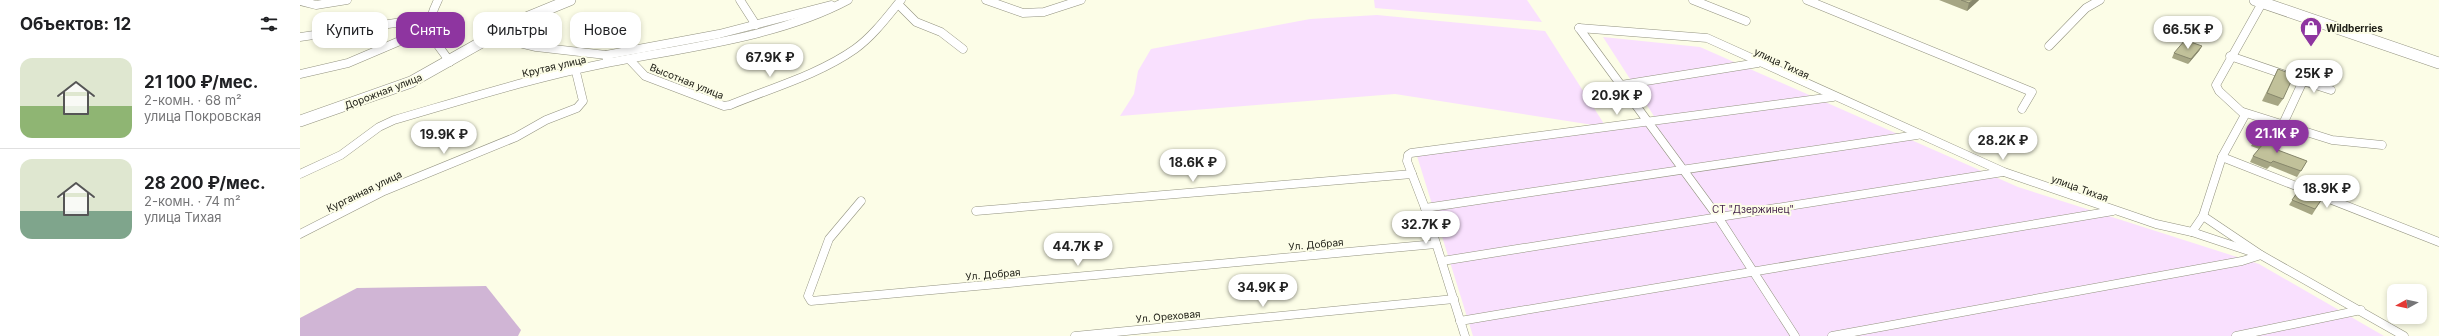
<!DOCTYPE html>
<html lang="ru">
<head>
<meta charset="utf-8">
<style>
  :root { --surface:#fff; --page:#f6f6f6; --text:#202124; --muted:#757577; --line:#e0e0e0; --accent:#8e35a0 }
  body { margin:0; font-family:Inter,sans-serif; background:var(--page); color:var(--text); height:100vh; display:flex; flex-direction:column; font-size:15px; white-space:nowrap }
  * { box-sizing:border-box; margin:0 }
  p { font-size:13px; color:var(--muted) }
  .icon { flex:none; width:22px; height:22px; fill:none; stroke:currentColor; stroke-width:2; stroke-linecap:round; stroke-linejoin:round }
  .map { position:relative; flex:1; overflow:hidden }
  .sheet { display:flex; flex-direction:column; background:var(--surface); width:300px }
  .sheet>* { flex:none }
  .hud { position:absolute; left:12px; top:12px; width:380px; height:36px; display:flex; gap:8px }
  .needle { width:26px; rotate:262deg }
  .tools { position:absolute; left:2087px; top:284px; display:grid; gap:8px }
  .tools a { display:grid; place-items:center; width:40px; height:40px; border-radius:8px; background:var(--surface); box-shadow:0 2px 6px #0003; font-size:20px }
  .price { position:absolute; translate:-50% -34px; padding:0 9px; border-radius:14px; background:#fff; color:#222; font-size:13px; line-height:26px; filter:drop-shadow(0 1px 2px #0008) }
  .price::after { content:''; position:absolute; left:50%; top:24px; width:12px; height:9px; margin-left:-6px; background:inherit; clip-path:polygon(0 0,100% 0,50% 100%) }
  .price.selected { background:var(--accent); color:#fff }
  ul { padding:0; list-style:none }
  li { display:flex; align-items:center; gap:12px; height:100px; padding:0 20px }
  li+li { border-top:1px solid var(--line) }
  li span { display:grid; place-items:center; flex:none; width:112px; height:80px; border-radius:12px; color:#555 }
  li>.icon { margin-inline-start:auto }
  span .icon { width:48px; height:48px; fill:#fffc; stroke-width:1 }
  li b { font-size:17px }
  h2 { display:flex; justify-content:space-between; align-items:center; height:48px; padding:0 20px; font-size:17px }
  .pill { padding:0 14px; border-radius:12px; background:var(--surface); box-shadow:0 2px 6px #0003; font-size:14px; line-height:36px }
  .pill.selected { background:var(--accent); color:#fff }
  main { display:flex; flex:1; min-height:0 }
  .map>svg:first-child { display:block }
  .green { fill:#f9e0fe }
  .forest { fill:#d0b5d5 }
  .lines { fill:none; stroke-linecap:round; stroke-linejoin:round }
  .minor-casing { stroke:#939380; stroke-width:9 }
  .secondary-casing { stroke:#939380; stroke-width:12 }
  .minor { stroke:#fff; stroke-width:8 }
  .secondary { stroke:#fff; stroke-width:11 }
  .wall { fill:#a6a684 }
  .shaded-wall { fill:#87876c }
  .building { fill:#c1c19a; stroke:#87876c }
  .labels { text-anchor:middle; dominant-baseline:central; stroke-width:4; stroke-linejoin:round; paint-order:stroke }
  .poi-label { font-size:10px; font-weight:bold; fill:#202018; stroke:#fcfde7; text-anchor:start }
  .street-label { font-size:10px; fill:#202018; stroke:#fcfde7 }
  .park-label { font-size:10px; fill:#411f49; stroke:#fcfde7 }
</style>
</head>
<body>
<main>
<section class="sheet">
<h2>Объектов: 12<svg class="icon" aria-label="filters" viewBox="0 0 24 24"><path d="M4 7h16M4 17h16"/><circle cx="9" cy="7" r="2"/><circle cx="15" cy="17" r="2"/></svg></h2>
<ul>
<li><span style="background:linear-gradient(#dfe7d0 60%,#8fb573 0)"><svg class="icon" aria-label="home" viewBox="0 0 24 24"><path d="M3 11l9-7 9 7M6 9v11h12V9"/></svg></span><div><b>21 100 ₽/мес.</b><p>2-комн. · 68 m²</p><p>улица Покровская</p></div></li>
<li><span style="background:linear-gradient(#dfe7d0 65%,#7fa58c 0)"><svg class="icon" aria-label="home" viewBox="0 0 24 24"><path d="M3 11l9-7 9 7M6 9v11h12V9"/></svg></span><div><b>28 200 ₽/мес.</b><p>2-комн. · 74 m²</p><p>улица Тихая</p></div></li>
</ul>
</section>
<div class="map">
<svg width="2139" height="336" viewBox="0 0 2139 336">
  <rect width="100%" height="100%" fill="#fcfde7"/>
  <g class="green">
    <path d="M1074,0h153l15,22 -167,-14z"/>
    <path d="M1077,15l168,16 61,96 -211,-33 -275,22 14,-22 4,-23 13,-22 159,-30z"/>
    <path d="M1866,20l30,11 -6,7 -30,-11z"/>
    <path d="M1303,37l97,10 318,140 241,77 125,72h-911l-56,-180 242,-32z"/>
  </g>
  <path class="forest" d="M186,286l35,44 -3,6h-218v-18l57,-30z"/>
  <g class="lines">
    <g class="minor-casing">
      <g id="minor">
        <path d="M138,0c-16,33 -7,34 12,62"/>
        <path d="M440,0l16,25"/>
        <path d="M686,0l37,13 21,-1 37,-12"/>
        <path d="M1393,0l53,21"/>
        <path d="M1507,0l225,92 -10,17"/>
        <path d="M0,1l16,4 31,-5"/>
        <path d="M599,5l17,17 25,10 22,17"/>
        <path d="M1279,28l128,10 297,134 152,52 36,8 11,-16 19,-59 23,-42 -26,-24 -3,-6 46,-82"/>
        <path d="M1279,28l139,189 77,119"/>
        <path d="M0,37l129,-19"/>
        <path d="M193,37l43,10 70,8 1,4"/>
        <path d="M1749,46l37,-38 14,-8"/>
        <path d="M306,55l113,-21 112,-29"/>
        <path d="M1930,56l73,25 -20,43"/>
        <path d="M329,59l16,17 79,30 6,-1c41,-17 88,-30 125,-56 18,-13 32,-32 46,-49"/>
        <path d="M0,74l48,-11 80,-34"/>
        <path d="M2003,81l28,9"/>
        <path d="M1321,85l137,-22"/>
        <path d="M1943,112l89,28 50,5"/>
        <path d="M1922,157l217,85"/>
        <path d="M0,174l41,-19 38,-28 15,-7c69,-20 138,-42 208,-56 79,-16 175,-26 246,-64"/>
        <path d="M561,201l-32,38 -21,57 3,5 625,-57"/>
        <path d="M1125,208l492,-73"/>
        <path d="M676,211l436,-37"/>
        <path d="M1903,216l58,39 143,81"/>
        <path d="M0,234l84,-43 132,-54 30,-17 31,-12 6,-7 -7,-29"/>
        <path d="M1142,261l561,-89"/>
        <path d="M1160,321l653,-110"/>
        <path d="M775,336l379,-37"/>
        <path d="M1165,336l-40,-128 -18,-47 1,-6 3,-2 422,-56"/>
        <path d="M1532,336l410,-75 19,-6 -69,-23"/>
        <path d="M1936,336l125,-26"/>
      </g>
    </g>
    <g class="secondary-casing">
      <g id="secondary">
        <path d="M1955,0l184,63"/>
        <path d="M0,121l111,-39 110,-62 49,-20"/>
      </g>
    </g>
    <use href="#minor" class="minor"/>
    <use href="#secondary" class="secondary"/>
  </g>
  <g class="wall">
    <path d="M1639,0h40l-12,11z"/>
    <path d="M1902,46l-3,5 -11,13 -16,-6 2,-5z"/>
    <path d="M1978,69l5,30 -5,7 -16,-5z"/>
    <path d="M1958,134l17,15 32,12 -10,16 -27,-11 -3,3 -17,-7 3,-6 6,-7 -8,-3z"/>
    <path d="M1999,190l23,9 -10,16 -23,-10z"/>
  </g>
  <g class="shaded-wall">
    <path d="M1673,0h6l-12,11 2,-8z"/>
    <path d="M1902,46l-3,5 -11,13 3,-5z"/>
  </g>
  <g class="building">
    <path d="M1661,0h12l-4,3z"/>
    <path d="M1885,40l17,6 -11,13 -17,-6z"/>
    <path d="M1978,69l16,6 -11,24 -16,-6z"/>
    <path d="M1958,134l22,8 -5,7 32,12 -6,10 -28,-10 -2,2 -18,-7 10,-12 -9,-3z"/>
    <path d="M1999,190l23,9 -7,10 -23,-9z"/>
  </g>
  <defs>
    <g id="shop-pin" transform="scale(1.15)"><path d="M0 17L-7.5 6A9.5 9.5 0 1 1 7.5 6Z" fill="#8e35a0" stroke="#fcfde7"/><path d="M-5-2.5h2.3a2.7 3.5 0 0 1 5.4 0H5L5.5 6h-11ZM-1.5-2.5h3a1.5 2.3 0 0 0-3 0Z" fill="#fff"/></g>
  </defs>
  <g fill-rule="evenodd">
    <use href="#shop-pin" x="2011" y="28"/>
  </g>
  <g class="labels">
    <g class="poi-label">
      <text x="2026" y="28">Wildberries</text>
    </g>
    <g class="street-label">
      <text transform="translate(1482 63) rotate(25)">улица Тихая</text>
      <text transform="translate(254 66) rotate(-13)">Крутая улица</text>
      <text transform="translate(387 81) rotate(22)">Высотная улица</text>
      <text transform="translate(83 91) rotate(-21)">Дорожная улица</text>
      <text transform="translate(1780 188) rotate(20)">улица Тихая</text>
      <text transform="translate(64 191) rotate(-26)">Курганная улица</text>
      <text transform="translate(1016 244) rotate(-5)">Ул. Добрая</text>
      <text transform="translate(693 274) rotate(-5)">Ул. Добрая</text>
      <text transform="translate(868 316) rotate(-5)">Ул. Ореховая</text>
    </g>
    <g class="park-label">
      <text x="1453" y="209">СТ "Дзержинец"</text>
    </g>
  </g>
</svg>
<div class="tools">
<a><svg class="needle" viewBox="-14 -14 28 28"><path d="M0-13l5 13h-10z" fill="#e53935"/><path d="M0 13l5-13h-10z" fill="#757577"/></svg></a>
</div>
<b class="price" style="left:1888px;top:50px">66.5K ₽</b>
<b class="price" style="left:470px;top:78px">67.9K ₽</b>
<b class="price" style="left:2014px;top:94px">25K ₽</b>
<b class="price" style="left:1317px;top:116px">20.9K ₽</b>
<b class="price selected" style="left:1977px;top:154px">21.1K ₽</b>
<b class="price" style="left:144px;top:155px">19.9K ₽</b>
<b class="price" style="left:1703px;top:161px">28.2K ₽</b>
<b class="price" style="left:893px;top:183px">18.6K ₽</b>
<b class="price" style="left:2027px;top:209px">18.9K ₽</b>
<b class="price" style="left:1126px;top:245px">32.7K ₽</b>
<b class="price" style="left:778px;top:267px">44.7K ₽</b>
<b class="price" style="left:963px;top:308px">34.9K ₽</b>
<div class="hud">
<a class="pill">Купить</a>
<a class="pill selected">Снять</a>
<a class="pill">Фильтры</a>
<a class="pill">Новое</a>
</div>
</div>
</main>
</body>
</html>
